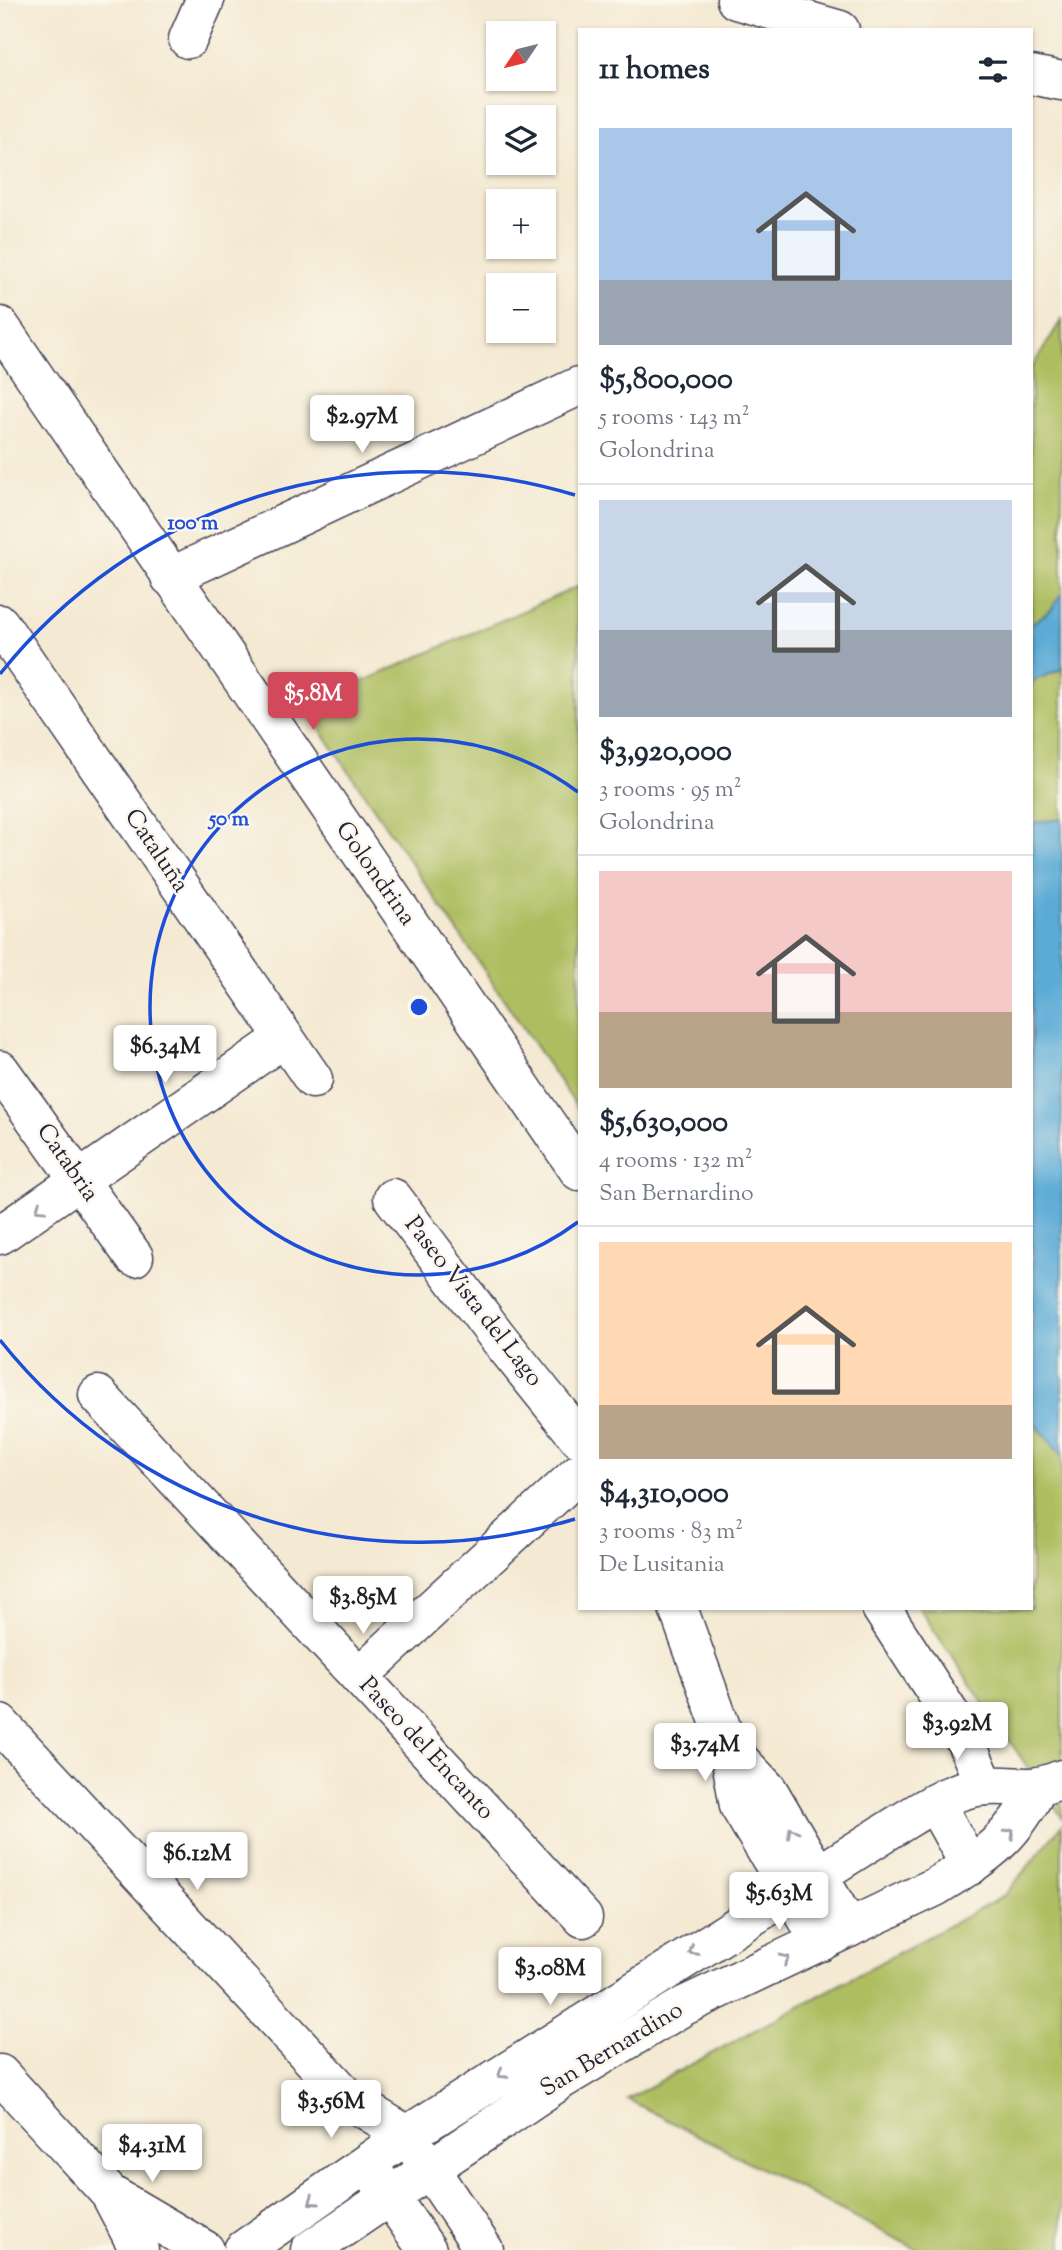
<!DOCTYPE html>
<html lang="en">
<head>
<meta charset="utf-8">
<style>
  :root { --surface:#fff; --page:#f2f2f3; --text:#1f2937; --muted:#747a83; --line:#e0e1e3; --accent:#d1495b }
  body { margin:0; font-family:"Sorts Mill Goudy",serif; background:var(--page); color:var(--text); height:100vh; display:flex; flex-direction:column; font-size:26px; white-space:nowrap }
  * { box-sizing:border-box; margin:0 }
  p { font-size:23px; color:var(--muted) }
  .icon { flex:none; width:38px; height:38px; fill:none; stroke:currentColor; stroke-width:2; stroke-linecap:round; stroke-linejoin:round }
  .map { position:relative; flex:1; overflow:hidden }
  .panel { position:absolute; left:578px; top:28px; width:455px; height:1582px; display:flex; flex-direction:column; background:var(--surface); border-radius:0px; box-shadow:0 2px 5px #0004 }
  .panel>* { flex:none }
  .needle { width:46px; rotate:235deg }
  .controls { position:absolute; left:486px; top:21px; display:grid; gap:14px }
  .controls a { display:grid; place-items:center; width:70px; height:70px; border-radius:0px; background:var(--surface); box-shadow:0 2px 5px #0004; font-size:35px }
  .price { position:absolute; translate:-50% -60px; padding:0 16px; border-radius:7px; background:#fff; color:#222; font-size:23px; line-height:46px; filter:drop-shadow(0 2px 4px #0008) }
  .price::after { content:''; position:absolute; left:50%; top:42px; width:21px; height:16px; margin-left:-10px; background:inherit; clip-path:polygon(0 0,100% 0,50% 100%) }
  .price.selected { background:var(--accent); color:#fff }
  ul { padding:0; list-style:none }
  li { display:grid; align-content:center; gap:14px; height:371px; padding:0 21px }
  li+li { border-top:2px solid var(--line) }
  li span { display:grid; place-items:center; height:217px; border-radius:0px; color:#555 }
  li>.icon { margin-inline-start:auto }
  span .icon { width:126px; height:126px; fill:#fffc; stroke-width:1 }
  li b { font-size:30px }
  h2 { display:flex; justify-content:space-between; align-items:center; height:84px; padding:0 21px; font-size:30px }
  .map>svg:first-child { display:block }
  .green { fill:#aebd60; stroke:#68704e; stroke-width:2 }
  .water { fill:#5babd6; stroke:#3e6688; stroke-width:2 }
  .lines { fill:none; stroke-linecap:round; stroke-linejoin:round }
  .minor-casing { stroke:#424052; stroke-width:41 }
  .minor { stroke:#fff; stroke-width:38 }
  .oneway { stroke:#9c9ca7 }
  .ring { fill:none; stroke:#1d4ed8; stroke-width:3.5 }
  .labels { text-anchor:middle; dominant-baseline:central; stroke-width:5; stroke-linejoin:round; paint-order:stroke }
  .street-label { font-size:24px; fill:#22223b; stroke:#fbf7ec }
  .centre { fill:#1d4ed8; stroke:#fbf7ec; stroke-width:3.5 }
  .ring-label { font-size:21px; text-anchor:middle; font-weight:bold; fill:#1d4ed8; stroke:#fbf7ec; stroke-width:5; stroke-linejoin:round; paint-order:stroke }
</style>
</head>
<body>
<div class="map">
<svg width="1062" height="2250" viewBox="0 0 1062 2250">
  <rect width="100%" height="100%" fill="#fbf7ec"/>
  <filter id="ink" filterUnits="userSpaceOnUse"><feTurbulence type="fractalNoise" baseFrequency=".0143" numOctaves="2"/><feDisplacementMap in="SourceGraphic" scale="14" xChannelSelector="R" yChannelSelector="G"/><feConvolveMatrix kernelMatrix="1 2 1 2 8 2 1 2 1" color-interpolation-filters="sRGB"/></filter>
  <filter id="wash" filterUnits="userSpaceOnUse"><feTurbulence type="fractalNoise" baseFrequency=".00686" numOctaves="4" result="noise"/><feDisplacementMap in="SourceGraphic" scale="28" xChannelSelector="R" yChannelSelector="G"/><feGaussianBlur stdDeviation="1.57" result="paint"/><feColorMatrix in="noise" values="0 0 0 0 0 0 0 0 0 0 0 0 0 0 0 0 0 1.4 0 .05"/><feComposite in="paint" operator="in"/></filter>
  <g filter="url(#wash)">
    <rect width="100%" height="100%" fill="#f4e9d2"/>
    <g class="green">
      <path d="M1062,319v1499l-143,-210h112v-1239z"/>
      <path d="M579,586v524l-274,-403z"/>
      <path d="M1062,1825v425h-144l-291,-151 377,-203z"/>
    </g>
    <g class="water">
      <path d="M1062,592v77l-31,13v-58l20,-14z"/>
      <path d="M1062,819v637l-31,-37v-596z"/>
    </g>
  </g>
  <g filter="url(#ink)">
    <g class="lines">
      <g class="minor-casing">
        <g id="minor">
          <path d="M736,0l104,30"/>
          <path d="M188,39l17,-39"/>
          <path d="M1031,75l31,6"/>
          <path d="M0,326l579,845"/>
          <path d="M170,577l409,-191"/>
          <path d="M0,624l313,455"/>
          <path d="M0,1070l134,187"/>
          <path d="M393,1198l103,137 83,103"/>
          <path d="M0,1235l284,-197"/>
          <path d="M98,1395l485,523"/>
          <path d="M678,1608l51,141 10,57 82,136"/>
          <path d="M881,1608l80,123 24,55"/>
          <path d="M359,1676l220,-203"/>
          <path d="M0,1724l351,377 56,34 77,115"/>
          <path d="M729,1749l39,41 81,138"/>
          <path d="M935,1803l35,63"/>
          <path d="M0,2074l110,120 29,56"/>
          <path d="M375,2175l52,75"/>
          <path d="M110,2194l95,56"/>
          <path d="M243,2250l164,-115 490,-310c27,-16 58,-38 90,-39 34,-2 40,7 75,-7"/>
          <path d="M310,2250l251,-170 123,-74 251,-119c49,-30 76,-46 102,-98"/>
        </g>
      </g>
      <use href="#minor" class="minor"/>
    </g>
    <defs><path id="oneway-chevron" d="M-2-3.5L2.5 0L-2 3.5" fill="none" stroke-width="1.6" stroke-linecap="round" stroke-linejoin="round" transform="scale(1.75)"/></defs>
    <g class="oneway">
      <use href="#oneway-chevron" transform="translate(40 1208) rotate(146)"/>
      <use href="#oneway-chevron" transform="translate(792 1832) rotate(-120)"/>
      <use href="#oneway-chevron" transform="translate(1010 1833) rotate(-47)"/>
      <use href="#oneway-chevron" transform="translate(693 1951) rotate(147)"/>
      <use href="#oneway-chevron" transform="translate(785 1959) rotate(-26)"/>
      <use href="#oneway-chevron" transform="translate(502 2074) rotate(147)"/>
      <use href="#oneway-chevron" transform="translate(313 2201) rotate(145)"/>
    </g>
  </g>
  <g class="ring">
    <path d="M578 1222A268 268 0 1 1 578 792"/>
    <path d="M575 1519A535 535 0 0 1 0 1340M0 674A535 535 0 0 1 575 495"/>
  </g>
  <g class="labels">
    <g class="street-label">
      <text transform="translate(156 851) rotate(56)">Cataluña</text>
      <text transform="translate(375 874) rotate(55)">Golondrina</text>
      <text transform="translate(67 1163) rotate(55)">Catabria</text>
      <text transform="translate(473 1302) rotate(52)">Paseo Vista del Lago</text>
      <text transform="translate(426 1749) rotate(47)">Paseo del Encanto</text>
      <text transform="translate(612 2050) rotate(-31)">San Bernardino</text>
    </g>
  </g>
  <circle cx="419" cy="1007" r="10" class="centre"/>
  <g class="ring-label">
    <text x="193" y="529">100 m</text>
    <text x="229" y="825">50 m</text>
  </g>
</svg>
<div class="controls">
<a><svg class="needle" viewBox="-14 -14 28 28"><path d="M0-13l5 13h-10z" fill="#e53935"/><path d="M0 13l5-13h-10z" fill="#747a83"/></svg></a>
<a><svg class="icon" aria-label="layers" viewBox="0 0 24 24"><path d="M12 4l9 5-9 5-9-5zM3 14l9 5 9-5"/></svg></a>
<a>+</a>
<a>−</a>
</div>
<b class="price" style="left:362px;top:455px">$2.97M</b>
<b class="price selected" style="left:313px;top:732px">$5.8M</b>
<b class="price" style="left:165px;top:1085px">$6.34M</b>
<b class="price" style="left:363px;top:1636px">$3.85M</b>
<b class="price" style="left:957px;top:1762px">$3.92M</b>
<b class="price" style="left:705px;top:1783px">$3.74M</b>
<b class="price" style="left:197px;top:1892px">$6.12M</b>
<b class="price" style="left:779px;top:1932px">$5.63M</b>
<b class="price" style="left:550px;top:2007px">$3.08M</b>
<b class="price" style="left:331px;top:2140px">$3.56M</b>
<b class="price" style="left:152px;top:2184px">$4.31M</b>
<section class="panel">
<h2>11 homes<svg class="icon" aria-label="filters" viewBox="0 0 24 24"><path d="M4 7h16M4 17h16"/><circle cx="9" cy="7" r="2"/><circle cx="15" cy="17" r="2"/></svg></h2>
<ul>
<li><span style="background:linear-gradient(#a9c7e8 70%,#9aa5b1 0)"><svg class="icon" aria-label="home" viewBox="0 0 24 24"><path d="M3 11l9-7 9 7M6 9v11h12V9"/></svg></span><div><b>$5,800,000</b><p>5 rooms · 143 m²</p><p>Golondrina</p></div></li>
<li><span style="background:linear-gradient(#c9d6e8 60%,#9aa5b1 0)"><svg class="icon" aria-label="home" viewBox="0 0 24 24"><path d="M3 11l9-7 9 7M6 9v11h12V9"/></svg></span><div><b>$3,920,000</b><p>3 rooms · 95 m²</p><p>Golondrina</p></div></li>
<li><span style="background:linear-gradient(#f6c9c9 65%,#b9a48a 0)"><svg class="icon" aria-label="home" viewBox="0 0 24 24"><path d="M3 11l9-7 9 7M6 9v11h12V9"/></svg></span><div><b>$5,630,000</b><p>4 rooms · 132 m²</p><p>San Bernardino</p></div></li>
<li><span style="background:linear-gradient(#ffd9b3 75%,#b9a48a 0)"><svg class="icon" aria-label="home" viewBox="0 0 24 24"><path d="M3 11l9-7 9 7M6 9v11h12V9"/></svg></span><div><b>$4,310,000</b><p>3 rooms · 83 m²</p><p>De Lusitania</p></div></li>
</ul>
</section>
</div>
</body>
</html>
